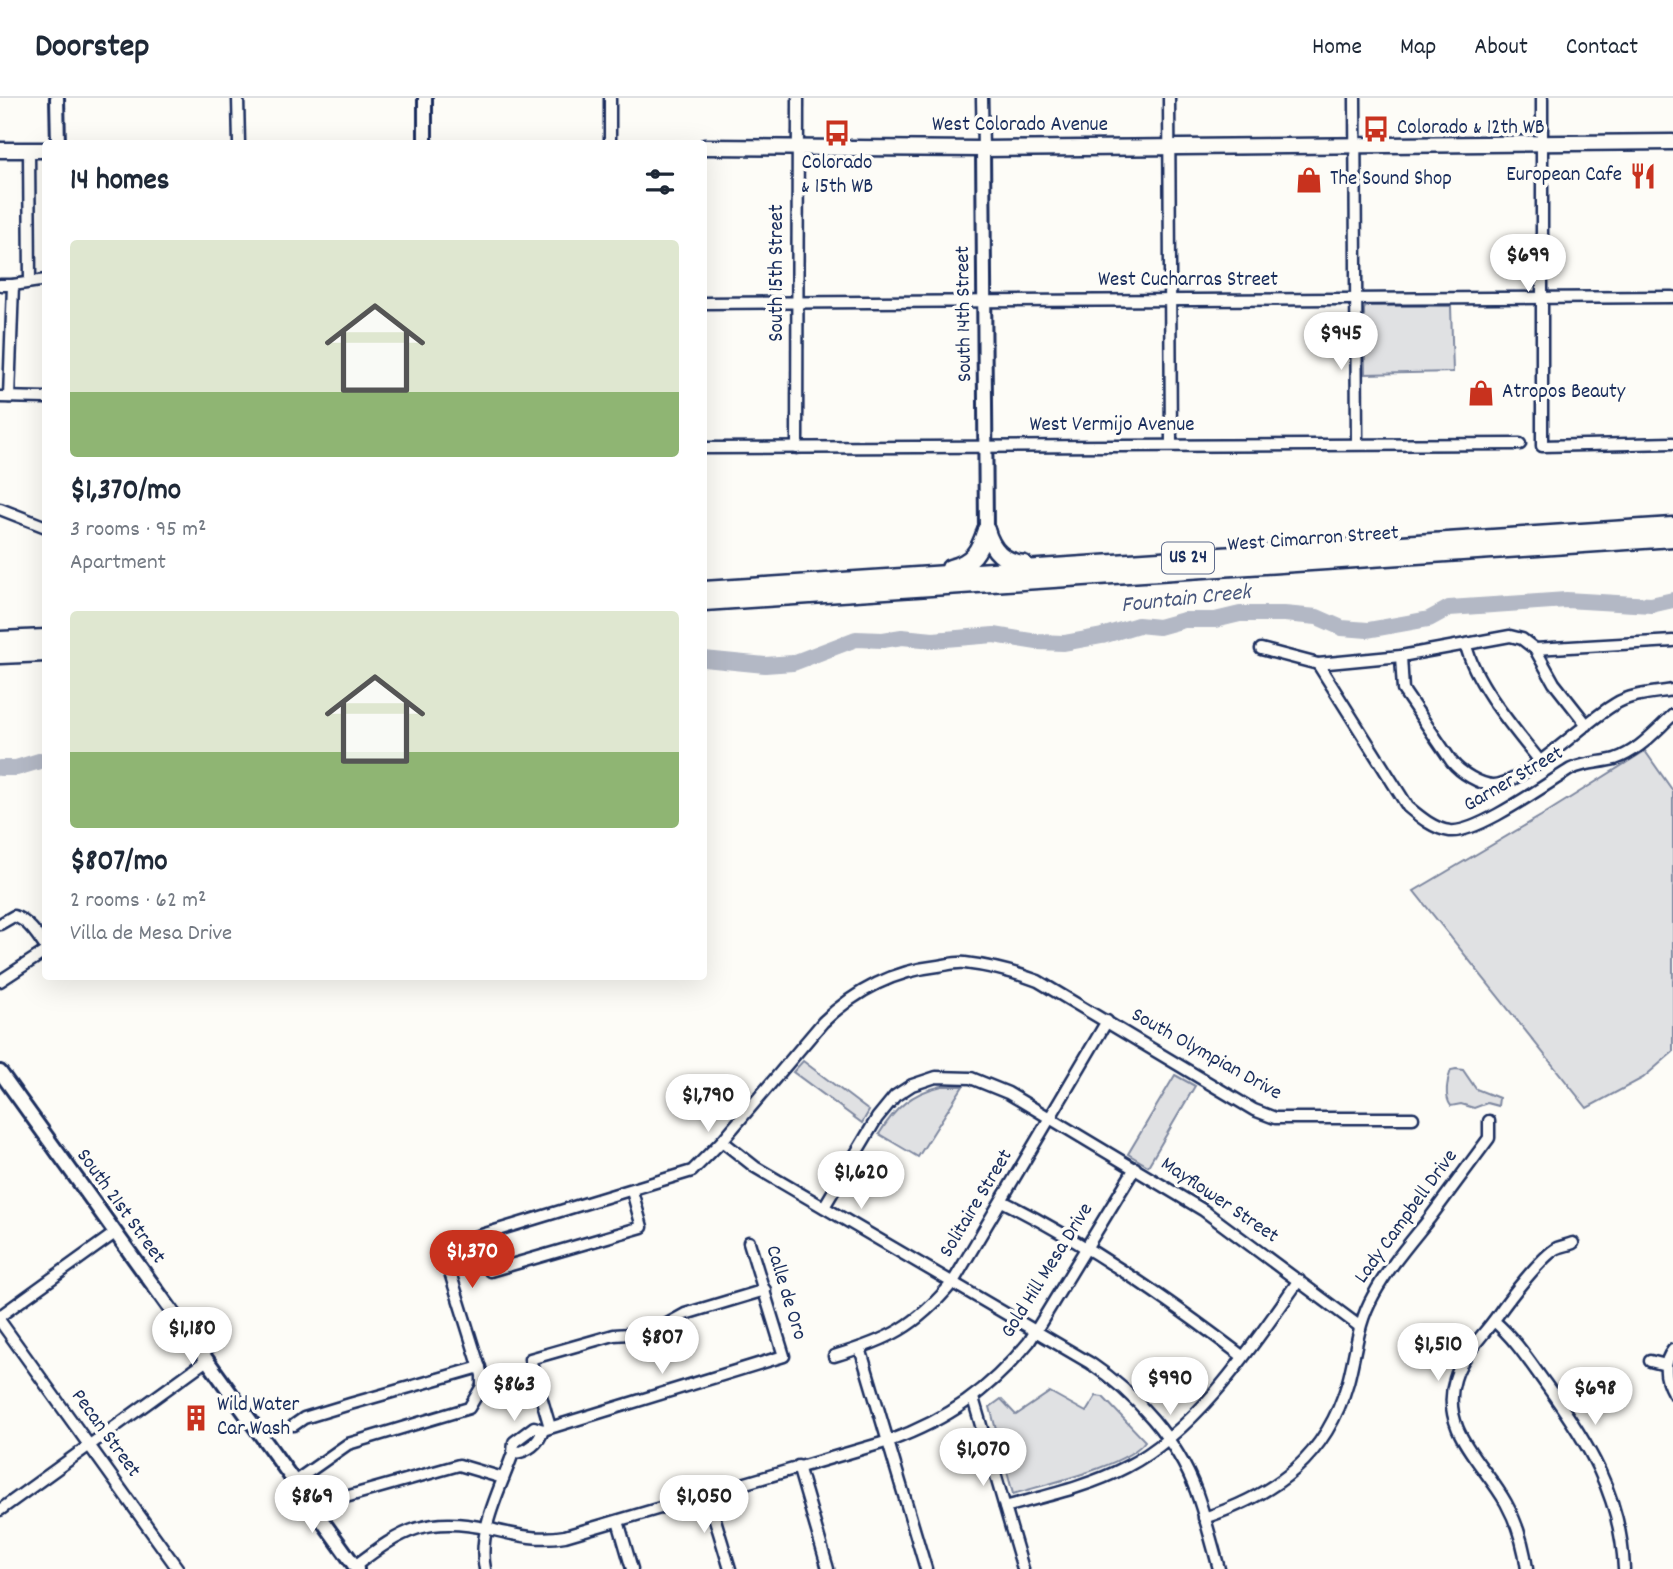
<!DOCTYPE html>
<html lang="en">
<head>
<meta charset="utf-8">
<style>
  :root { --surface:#fff; --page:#f6f6f7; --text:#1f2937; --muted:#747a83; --line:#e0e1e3; --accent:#c8321e }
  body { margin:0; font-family:Dekko,sans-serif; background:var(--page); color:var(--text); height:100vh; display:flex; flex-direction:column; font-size:26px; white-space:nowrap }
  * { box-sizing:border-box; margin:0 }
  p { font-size:23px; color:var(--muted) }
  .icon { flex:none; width:38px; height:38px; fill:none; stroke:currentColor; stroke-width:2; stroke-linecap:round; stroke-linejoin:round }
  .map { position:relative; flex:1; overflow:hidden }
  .details { position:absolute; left:42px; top:42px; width:665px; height:840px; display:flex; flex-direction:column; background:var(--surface); border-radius:7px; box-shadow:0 7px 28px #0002 }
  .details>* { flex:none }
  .price { position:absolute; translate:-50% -60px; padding:0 16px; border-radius:24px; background:#fff; color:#222; font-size:23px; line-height:46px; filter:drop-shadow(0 2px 4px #0008) }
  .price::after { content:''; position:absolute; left:50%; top:42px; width:21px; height:16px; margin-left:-10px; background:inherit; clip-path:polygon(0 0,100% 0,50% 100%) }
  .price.on { background:var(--accent); color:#fff }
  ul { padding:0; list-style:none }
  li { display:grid; align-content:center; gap:14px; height:371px; padding:0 28px }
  li span { display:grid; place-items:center; height:217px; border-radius:7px; color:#555 }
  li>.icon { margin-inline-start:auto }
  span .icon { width:126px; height:126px; fill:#fffc; stroke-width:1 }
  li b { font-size:30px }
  h2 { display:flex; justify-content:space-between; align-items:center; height:84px; padding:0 28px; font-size:30px }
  header { display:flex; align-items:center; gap:42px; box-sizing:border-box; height:98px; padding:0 35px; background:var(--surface); border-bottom:2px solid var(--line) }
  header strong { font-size:33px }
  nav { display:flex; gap:38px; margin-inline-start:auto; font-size:24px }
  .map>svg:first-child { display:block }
  .green { fill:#e0e1e3; stroke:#7e88a0; stroke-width:2 }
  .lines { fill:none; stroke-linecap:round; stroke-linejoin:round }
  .river { stroke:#b3b8c5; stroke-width:16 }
  .minor-casing { stroke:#1b2f5e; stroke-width:15 }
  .tertiary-casing { stroke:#1b2f5e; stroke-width:18 }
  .secondary-casing { stroke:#1b2f5e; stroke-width:18 }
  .primary-casing { stroke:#1b2f5e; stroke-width:19 }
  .trunk-casing { stroke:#1b2f5e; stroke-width:21 }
  .minor { stroke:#fdfcf7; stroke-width:10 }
  .tertiary { stroke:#fdfcf7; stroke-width:12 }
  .secondary { stroke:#fdfcf7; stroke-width:12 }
  .primary { stroke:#fdfcf7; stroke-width:14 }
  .trunk { stroke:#fdfcf7; stroke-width:16 }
  .labels { text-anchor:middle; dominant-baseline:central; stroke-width:7; stroke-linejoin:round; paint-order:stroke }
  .shield { fill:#fdfcf7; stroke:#5f6c8c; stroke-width:2 }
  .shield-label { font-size:19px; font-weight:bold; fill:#1b2f5e }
  .street-label { font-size:21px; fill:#1b2f5e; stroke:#fdfcf7 }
  .poi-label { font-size:21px; fill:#1b2f5e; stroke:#fdfcf7; text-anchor:start }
  .water-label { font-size:23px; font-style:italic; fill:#49587d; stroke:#fdfcf7 }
</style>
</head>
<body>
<header>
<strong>Doorstep</strong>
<nav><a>Home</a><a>Map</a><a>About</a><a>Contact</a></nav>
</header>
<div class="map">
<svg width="1673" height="1471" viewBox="0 0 1673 1471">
  <rect width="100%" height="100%" fill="#fdfcf7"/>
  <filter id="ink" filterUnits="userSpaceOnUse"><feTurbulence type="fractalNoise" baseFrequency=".0143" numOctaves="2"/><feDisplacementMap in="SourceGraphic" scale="14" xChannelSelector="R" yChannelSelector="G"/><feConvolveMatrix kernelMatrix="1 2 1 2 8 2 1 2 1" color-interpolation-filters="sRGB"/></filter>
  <g filter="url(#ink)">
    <g class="green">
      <path d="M1369,208h82l2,66 -88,2 -1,-64 1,-3z"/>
      <path d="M1645,653l28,40v261l-30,26 -56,30 -173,-217 127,-75z"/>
      <path d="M803,963l66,50 -7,12 -69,-51z"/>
      <path d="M1456,971l7,1 13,19 23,9 -1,8 -11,-3 -13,5 -13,-4 -10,2c-7,-9 -4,-26 0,-36z"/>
      <path d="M1175,977l20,11 -47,80 -20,-12z"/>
      <path d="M942,988h21l-45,71 -39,-23c16,-26 32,-41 63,-48z"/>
      <path d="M1050,1294l36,20 10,-16 7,1 42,44c-17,25 -102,44 -132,53l-23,-87 11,-8 15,16z"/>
    </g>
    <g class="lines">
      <g class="river">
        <path d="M704,561l61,6 28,-2 63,-24 27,1 19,-3 31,3 61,-5 43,7 27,1 38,-7 36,-11 21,2 25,-7h31l25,-6h44l33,3 25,11 26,2 61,-11 20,-11 117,-8 85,5 22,-5"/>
        <path d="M0,670h16l30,-9"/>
      </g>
      <g class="minor-casing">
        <g id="minor">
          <path d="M238,0l1,46"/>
          <path d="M982,0l1,51"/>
          <path d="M1169,0l2,347"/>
          <path d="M1355,0l2,345"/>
          <path d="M1542,0v348l131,-3"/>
          <path d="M610,46v-46"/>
          <path d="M29,52l1,131"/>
          <path d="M0,187h13l33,-5"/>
          <path d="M704,205l969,-6"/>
          <path d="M0,299l46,1"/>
          <path d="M9,299l4,-112"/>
          <path d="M704,350l816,-4"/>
          <path d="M797,350l1,-350"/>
          <path d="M0,411l46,18"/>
          <path d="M1466,547c8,37 49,85 73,115"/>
          <path d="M1261,551l57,15 83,-8 109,-20 12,3 13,10 138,-8"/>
          <path d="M1535,551l19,34 33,42"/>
          <path d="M1401,558l2,34 49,72c8,10 28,23 42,23 31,-2 91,-64 121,-81 16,-10 39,-11 58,-14"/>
          <path d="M1318,566l90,143c12,10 26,22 42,24 27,3 96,-47 121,-62 16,-7 28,-6 44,-10 24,-8 40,-28 58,-44"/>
          <path d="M0,826l14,-8c15,5 24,20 32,32"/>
          <path d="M0,883l46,-30"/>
          <path d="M1002,1103c86,43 164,97 240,155"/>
          <path d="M824,1109l53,-89 18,-22 17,-11 24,-8 35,1 37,15 195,117 156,116"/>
          <path d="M479,1138l11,35 152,-44 -10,-36"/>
          <path d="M0,1218l115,-83"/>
          <path d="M0,1223l178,248"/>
          <path d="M1494,1223c21,18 35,40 51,62 42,58 76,112 79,186"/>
          <path d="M860,1250l66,221"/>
          <path d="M1673,1252c-11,14 -8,29 0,43"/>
          <path d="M834,1258c54,-16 82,-29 119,-74l154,-261"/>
          <path d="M1650,1263l16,4"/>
          <path d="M973,1300l50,171"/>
          <path d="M294,1327l10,-7 46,-14 130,-37"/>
          <path d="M550,1329l-20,-68 84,-24 32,-2 12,-4 27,-15 80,-24"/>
          <path d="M513,1355c15,-1 26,-10 30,-23"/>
          <path d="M798,1368l30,103"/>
          <path d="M294,1384l54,-38 121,-36 13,-22v-11l-40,-128 250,-76 30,-30"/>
          <path d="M707,1395l23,76"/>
          <path d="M349,1398l110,-31 44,13"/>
          <path d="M1005,1409c40,-11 83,-20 121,-40 72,-37 127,-122 173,-187"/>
          <path d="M0,1412l207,-150"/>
          <path d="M1204,1420c72,-24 122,-60 144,-136 8,-29 9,-58 25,-86 15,-28 36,-52 56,-77 20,-27 40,-54 60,-81v-17"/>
          <path d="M618,1423l14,48"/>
          <path d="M355,1468c48,-37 73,-51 135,-37 26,6 48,12 75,7l324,-95c60,-22 99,-50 140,-99l106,-174"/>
          <path d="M485,1471c-8,-39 16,-81 28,-116l1,-11 20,-15 9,3 241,-74 -35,-114"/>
          <path d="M1219,1471c-7,-26 -14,-53 -23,-78 -19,-51 -61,-98 -106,-128l-335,-196 -33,-26 101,-119c32,-31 70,-51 115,-56 8,-1 18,-4 27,-3 25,3 49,9 73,18l216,129 21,8h138"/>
          <path d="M1527,1471c-3,-23 -10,-46 -21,-66 -22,-40 -67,-73 -51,-124 7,-24 28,-43 42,-63 11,-16 44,-59 60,-68 5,-2 11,-3 16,-5"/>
        </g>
      </g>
      <g class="tertiary-casing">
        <g id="tertiary">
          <path d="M57,0l1,46"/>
          <path d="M425,0v46"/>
          <path d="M983,51l3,381"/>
        </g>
      </g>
      <g class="secondary-casing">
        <path id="secondary" d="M0,974l357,497"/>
      </g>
      <g class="primary-casing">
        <g id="primary">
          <path d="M704,49l279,2 690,-7"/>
          <path d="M0,52h46"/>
        </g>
      </g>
      <g class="trunk-casing">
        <g id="trunk">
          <path d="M986,432c6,20 17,32 38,34"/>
          <path d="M950,470c23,-5 29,-17 36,-38"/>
          <path d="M704,492l969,-64"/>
          <path d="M704,504l969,-64"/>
          <path d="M0,542l46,-2"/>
          <path d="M0,557l46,-2"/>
        </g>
      </g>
      <use href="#minor" class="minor"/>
      <use href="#tertiary" class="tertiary"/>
      <use href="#secondary" class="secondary"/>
      <use href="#primary" class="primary"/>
      <use href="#trunk" class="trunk"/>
    </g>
  </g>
  <defs>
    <g id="bus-bare" transform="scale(2.1)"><path d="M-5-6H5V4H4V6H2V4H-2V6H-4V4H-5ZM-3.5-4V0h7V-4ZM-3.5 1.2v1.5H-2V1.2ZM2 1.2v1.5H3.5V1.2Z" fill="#c8321e" stroke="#fdfcf7" stroke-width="2.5" paint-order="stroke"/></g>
    <g id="restaurant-bare" transform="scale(2.1)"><path d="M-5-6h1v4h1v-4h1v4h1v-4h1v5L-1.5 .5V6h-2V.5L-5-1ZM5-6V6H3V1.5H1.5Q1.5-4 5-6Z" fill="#c8321e" stroke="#fdfcf7" stroke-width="2.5" paint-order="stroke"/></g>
    <g id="shop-bare" transform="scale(2.1)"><path d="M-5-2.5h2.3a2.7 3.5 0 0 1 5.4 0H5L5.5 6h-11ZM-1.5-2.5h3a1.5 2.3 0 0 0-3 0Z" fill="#c8321e" stroke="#fdfcf7" stroke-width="2.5" paint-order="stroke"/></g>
    <g id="building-bare" transform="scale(2.1)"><path d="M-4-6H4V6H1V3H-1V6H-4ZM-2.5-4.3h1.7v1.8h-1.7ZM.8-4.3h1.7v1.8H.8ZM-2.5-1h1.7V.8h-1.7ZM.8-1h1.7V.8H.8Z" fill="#c8321e" stroke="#fdfcf7" stroke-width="2.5" paint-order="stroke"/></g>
  </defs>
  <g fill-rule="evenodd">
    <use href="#bus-bare" x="1376" y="31"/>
    <use href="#bus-bare" x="837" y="35"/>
    <use href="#restaurant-bare" x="1643" y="78"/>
    <use href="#shop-bare" x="1309" y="82"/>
    <use href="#shop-bare" x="1481" y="295"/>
    <use href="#building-bare" x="196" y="1320"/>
  </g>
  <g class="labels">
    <rect class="shield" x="1162" y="444.5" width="52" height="31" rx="5"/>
    <g class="shield-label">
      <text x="1188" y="460">US 24</text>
    </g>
    <g class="street-label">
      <text x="1020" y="28">West Colorado Avenue</text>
      <text transform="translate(778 175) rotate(-90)">South 15th Street</text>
      <text x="1188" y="183">West Cucharras Street</text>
      <text transform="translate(965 216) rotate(-91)">South 14th Street</text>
      <text x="1112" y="328">West Vermijo Avenue</text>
      <text transform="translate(1313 442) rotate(-4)">West Cimarron Street</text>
      <text transform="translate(1514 682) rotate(-30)">Garner Street</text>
      <text transform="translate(1206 957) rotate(29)">South Olympian Drive</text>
      <text transform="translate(1219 1103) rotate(34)">Mayflower Street</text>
      <text transform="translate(977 1106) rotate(-59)">Solitaire Street</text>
      <text transform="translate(120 1109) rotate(54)">South 21st Street</text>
      <text transform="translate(1407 1119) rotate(-54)">Lady Campbell Drive</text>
      <text transform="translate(1048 1173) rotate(-58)">Gold Hill Mesa Drive</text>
      <text transform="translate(785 1195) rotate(73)">Calle de Oro</text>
      <text transform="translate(105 1336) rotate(54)">Pecan Street</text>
    </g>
    <g class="poi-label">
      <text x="1397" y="31">Colorado &amp; 12th WB</text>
      <text x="837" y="66" text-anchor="middle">Colorado<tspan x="837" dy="24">&amp; 15th WB</tspan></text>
      <text x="1622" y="78" text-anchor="end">European Cafe</text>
      <text x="1330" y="82">The Sound Shop</text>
      <text x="1502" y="295">Atropos Beauty</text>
      <text x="217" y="1308">Wild Water<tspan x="217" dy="24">Car Wash</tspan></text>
    </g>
    <g class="water-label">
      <text transform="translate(1186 502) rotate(-6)">Fountain Creek</text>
    </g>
  </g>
</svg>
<b class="price" style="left:1528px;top:196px">$699</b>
<b class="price" style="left:1341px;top:274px">$945</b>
<b class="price" style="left:708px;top:1036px">$1,790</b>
<b class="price" style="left:861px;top:1113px">$1,620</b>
<b class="price on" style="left:472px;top:1192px">$1,370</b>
<b class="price" style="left:192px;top:1269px">$1,180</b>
<b class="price" style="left:662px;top:1278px">$807</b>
<b class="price" style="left:1438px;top:1285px">$1,510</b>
<b class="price" style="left:1170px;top:1319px">$990</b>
<b class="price" style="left:514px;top:1325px">$863</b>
<b class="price" style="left:1595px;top:1329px">$698</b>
<b class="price" style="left:983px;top:1390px">$1,070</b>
<b class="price" style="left:312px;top:1437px">$869</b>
<b class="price" style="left:704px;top:1437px">$1,050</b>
<section class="details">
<h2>14 homes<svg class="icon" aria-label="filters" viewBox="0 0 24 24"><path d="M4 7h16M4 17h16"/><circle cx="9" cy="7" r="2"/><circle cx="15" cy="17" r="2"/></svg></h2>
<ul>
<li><span style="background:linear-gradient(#dfe7d0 70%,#8fb573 0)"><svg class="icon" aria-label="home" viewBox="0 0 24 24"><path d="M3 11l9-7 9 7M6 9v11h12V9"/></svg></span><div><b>$1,370/mo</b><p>3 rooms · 95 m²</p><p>Apartment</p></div></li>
<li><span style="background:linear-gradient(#dfe7d0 65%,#8fb573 0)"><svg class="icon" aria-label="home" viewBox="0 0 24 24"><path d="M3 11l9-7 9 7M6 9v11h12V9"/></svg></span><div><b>$807/mo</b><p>2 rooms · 62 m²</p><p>Villa de Mesa Drive</p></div></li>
</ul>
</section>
</div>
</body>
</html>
